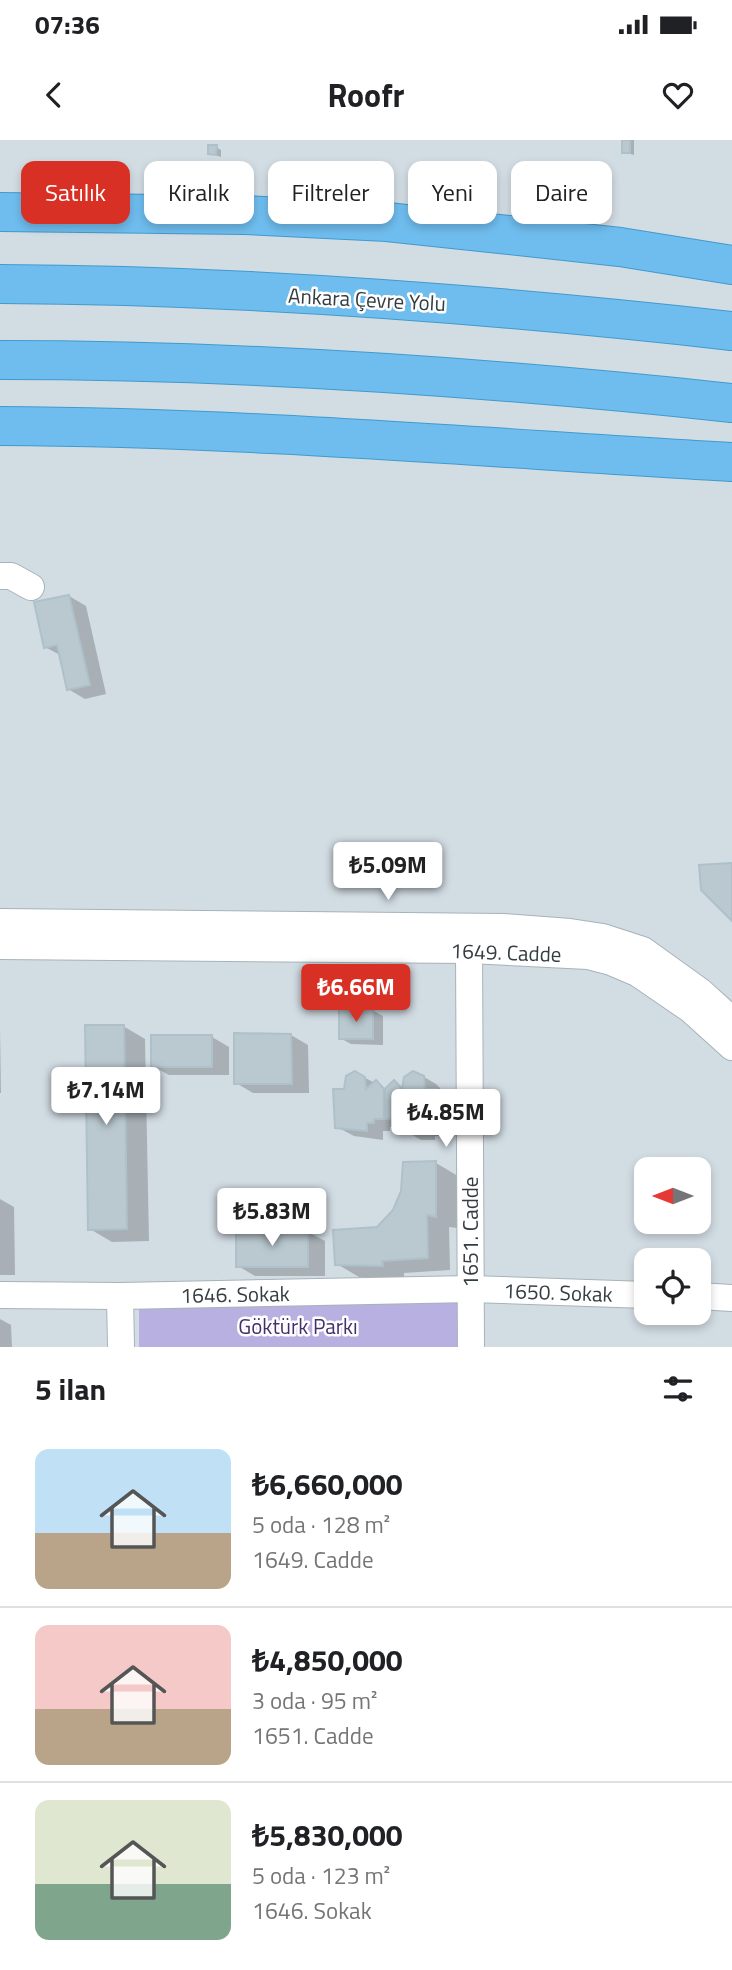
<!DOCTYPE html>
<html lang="tr">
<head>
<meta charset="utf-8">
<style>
  :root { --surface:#fff; --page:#f6f6f6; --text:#202124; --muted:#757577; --line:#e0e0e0; --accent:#d93025 }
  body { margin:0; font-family:"Titillium Web",sans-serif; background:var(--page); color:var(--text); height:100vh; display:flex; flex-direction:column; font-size:26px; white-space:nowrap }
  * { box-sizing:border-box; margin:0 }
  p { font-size:23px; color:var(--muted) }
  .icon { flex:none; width:38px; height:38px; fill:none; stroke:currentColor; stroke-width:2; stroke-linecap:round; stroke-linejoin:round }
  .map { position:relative; height:1207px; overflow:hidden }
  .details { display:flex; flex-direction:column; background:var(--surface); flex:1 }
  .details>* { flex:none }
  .top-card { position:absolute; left:21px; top:21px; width:691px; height:63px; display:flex; gap:14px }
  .needle { width:46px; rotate:270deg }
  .fabs { position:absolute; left:634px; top:1017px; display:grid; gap:14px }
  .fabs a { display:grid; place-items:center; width:77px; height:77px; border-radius:14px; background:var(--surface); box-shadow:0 4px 10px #0003; font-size:35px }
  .price { position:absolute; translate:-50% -60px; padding:0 16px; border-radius:7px; background:#fff; color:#222; font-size:23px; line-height:46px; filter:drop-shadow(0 2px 4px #0008) }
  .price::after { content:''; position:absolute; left:50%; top:42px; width:21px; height:16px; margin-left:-10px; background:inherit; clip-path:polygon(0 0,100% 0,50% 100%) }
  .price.active { background:var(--accent); color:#fff }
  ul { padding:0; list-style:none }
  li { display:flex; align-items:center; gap:21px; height:175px; padding:0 35px }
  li+li { border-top:2px solid var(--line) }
  li span { display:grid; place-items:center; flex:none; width:196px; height:140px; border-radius:14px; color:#555 }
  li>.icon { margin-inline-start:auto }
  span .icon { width:84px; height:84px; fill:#fffc; stroke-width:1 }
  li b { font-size:30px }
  h2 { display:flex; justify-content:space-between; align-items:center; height:84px; padding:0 35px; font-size:30px }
  .pill { padding:0 24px; border-radius:14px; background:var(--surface); box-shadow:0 4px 10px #0003; font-size:24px; line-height:63px }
  .pill.active { background:var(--accent); color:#fff }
  .status { display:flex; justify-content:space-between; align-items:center; height:49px; padding:0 35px; background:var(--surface); direction:ltr }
  .status svg { height:19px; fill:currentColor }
  header { display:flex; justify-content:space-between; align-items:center; height:91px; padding:0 35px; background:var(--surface); font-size:32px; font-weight:700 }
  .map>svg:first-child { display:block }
  .residential { fill:#d2dce3; fill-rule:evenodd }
  .green { fill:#b8b0e1 }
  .shadow { fill:#0003 }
  .building { fill:#bac9d0; stroke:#aec1ca; stroke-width:2 }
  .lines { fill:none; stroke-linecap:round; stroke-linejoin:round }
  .minor-casing { stroke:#a7b3ba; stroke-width:28 }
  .highway-casing { stroke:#419acd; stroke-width:40 }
  .minor { stroke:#fff; stroke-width:26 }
  .highway { stroke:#6fbdef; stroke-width:38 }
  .labels { text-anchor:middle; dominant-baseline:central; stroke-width:5; stroke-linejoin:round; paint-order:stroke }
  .street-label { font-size:21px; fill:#343d41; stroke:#fff }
  .park-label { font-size:21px; fill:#442e6c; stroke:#fff }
</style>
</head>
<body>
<div class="status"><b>07:36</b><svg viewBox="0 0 49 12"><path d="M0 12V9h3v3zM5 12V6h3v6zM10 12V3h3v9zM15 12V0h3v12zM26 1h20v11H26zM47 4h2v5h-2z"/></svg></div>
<header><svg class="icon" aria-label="back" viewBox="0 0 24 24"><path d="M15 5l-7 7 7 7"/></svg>Roofr<svg class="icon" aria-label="heart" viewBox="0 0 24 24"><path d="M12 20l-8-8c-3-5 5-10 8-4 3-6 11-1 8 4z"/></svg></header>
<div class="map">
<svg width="732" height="1207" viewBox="0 0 732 1207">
  <rect width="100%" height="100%" fill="#e4ebf0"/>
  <path class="residential" d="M0,0h732v1207h-732zM646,1029h52v53h-52zM646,1120h52v52h-52z"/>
  <path class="green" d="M458,1162v45h-319v-43z"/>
  <g class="shadow">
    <path d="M624,0h10v15l-10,-3z"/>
    <path d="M216,7l5,3v7l-12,-4z"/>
    <path d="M69,456l17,10 20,88 -21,5 -17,-10 -6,-33 -17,-9z"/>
    <path d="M372,870l11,6v29l-32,-1 -11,-6z"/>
    <path d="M123,886l22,13 4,202 -37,1 -22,-13z"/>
    <path d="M0,887l1,66h-1z"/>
    <path d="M291,895l17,10 1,48h-56l-17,-10z"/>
    <path d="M152,897h60l17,10v28h-60l-17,-9z"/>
    <path d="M355,933l32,16 7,-7 10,6 15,-14 17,10 4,4 1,6 11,6 -1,36h-16v4h-14l-17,-10v-3h-14v4h-7v9l-29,-4 -17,-9 8,-36z"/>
    <path d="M436,1023l22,13 -1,52 -8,-1 1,43 -46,3v5l-45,-1 -22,-13 41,-35z"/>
    <path d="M0,1059l14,8 1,68h-15z"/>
    <path d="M308,1092l17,9v35h-70l-17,-10z"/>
    <path d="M0,1179l11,6 1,22h-12z"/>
  </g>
  <g class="building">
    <rect x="622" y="0" width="8" height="13"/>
    <path d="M208,5h9l-1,10 -8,-1z"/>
    <path d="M69,455l21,90 -23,5 -10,-45 -13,3 -10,-46z"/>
    <path d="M732,723v58l-31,-31 -2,-25z"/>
    <rect x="339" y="868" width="34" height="31"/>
    <path d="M85,885h39l3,204 -39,1z"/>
    <path d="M234,893l57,1 1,50h-58z"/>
    <rect x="151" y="895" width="61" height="32"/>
    <path d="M355,931l10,6 1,12 10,-9 8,9v30h-10v4h-7v8l-32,-3 -2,-39h11l2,-13z"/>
    <path d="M413,931l11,5 1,13h11l-2,39 -32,3v-8h-7v-4h-10v-30l9,-9 8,9 2,-12z"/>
    <path d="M436,1021v56l-9,-2 1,43 -46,3 1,5 -48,-1 -2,-35 44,-3 16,-17 8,-19 2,-29z"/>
    <rect x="236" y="1090" width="72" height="37"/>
  </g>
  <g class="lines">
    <g class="minor-casing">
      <g id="minor">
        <path d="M0,436h11l20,11"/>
        <path d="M0,782l503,5 67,5 33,5 40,13 57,41 32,29"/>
        <path d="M0,806l469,4 119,6 23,6 26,11 54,37 41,37"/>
        <path d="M469,810l2,397"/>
        <path d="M0,1155l120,1 351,-7 175,6"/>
        <path d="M120,1156l1,51"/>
        <path d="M698,1156l34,2"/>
      </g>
    </g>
    <g class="highway-casing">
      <g id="highway">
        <path d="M0,72l245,3 142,7 233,25 112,18"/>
        <path d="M0,144c243,1 490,20 732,47"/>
        <path d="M0,220c245,0 489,17 732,43"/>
        <path d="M0,286c244,1 488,22 732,36"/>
      </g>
    </g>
    <use href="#minor" class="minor"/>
    <use href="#highway" class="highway"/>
  </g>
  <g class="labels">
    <g class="street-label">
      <text transform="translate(367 159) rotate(3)">Ankara Çevre Yolu</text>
      <text transform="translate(506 812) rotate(2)">1649. Cadde</text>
      <text transform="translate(470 1092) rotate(-90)">1651. Cadde</text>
      <text transform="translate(558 1152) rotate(2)">1650. Sokak</text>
      <text transform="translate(235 1154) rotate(-1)">1646. Sokak</text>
    </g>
    <g class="park-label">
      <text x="298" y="1186">Göktürk Parkı</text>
    </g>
  </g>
</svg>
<div class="fabs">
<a><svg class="needle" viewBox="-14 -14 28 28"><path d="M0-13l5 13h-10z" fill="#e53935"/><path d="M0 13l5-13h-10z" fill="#757577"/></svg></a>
<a><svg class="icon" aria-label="locate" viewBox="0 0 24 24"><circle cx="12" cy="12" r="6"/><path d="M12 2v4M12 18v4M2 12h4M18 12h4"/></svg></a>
</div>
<b class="price" style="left:388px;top:762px">₺5.09M</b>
<b class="price active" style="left:356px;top:884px">₺6.66M</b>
<b class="price" style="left:106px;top:987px">₺7.14M</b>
<b class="price" style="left:446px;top:1009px">₺4.85M</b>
<b class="price" style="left:272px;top:1108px">₺5.83M</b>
<div class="top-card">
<a class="pill active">Satılık</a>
<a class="pill">Kiralık</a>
<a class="pill">Filtreler</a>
<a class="pill">Yeni</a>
<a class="pill">Daire</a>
</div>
</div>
<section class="details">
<h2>5 ilan<svg class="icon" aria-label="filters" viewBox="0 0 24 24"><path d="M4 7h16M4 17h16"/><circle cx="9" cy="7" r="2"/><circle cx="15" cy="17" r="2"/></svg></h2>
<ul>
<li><span style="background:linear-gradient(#bfe0f5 60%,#b9a48a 0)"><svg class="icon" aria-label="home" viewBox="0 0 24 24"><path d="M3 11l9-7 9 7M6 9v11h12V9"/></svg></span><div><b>₺6,660,000</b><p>5 oda · 128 m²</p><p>1649. Cadde</p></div></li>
<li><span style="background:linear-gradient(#f6c9c9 60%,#b9a48a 0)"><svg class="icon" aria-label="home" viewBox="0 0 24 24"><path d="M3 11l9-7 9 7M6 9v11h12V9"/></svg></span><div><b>₺4,850,000</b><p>3 oda · 95 m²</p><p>1651. Cadde</p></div></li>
<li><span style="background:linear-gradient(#dfe7d0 60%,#7fa58c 0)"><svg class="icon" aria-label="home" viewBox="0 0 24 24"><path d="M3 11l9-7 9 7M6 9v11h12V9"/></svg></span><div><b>₺5,830,000</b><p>5 oda · 123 m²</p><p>1646. Sokak</p></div></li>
</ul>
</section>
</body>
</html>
